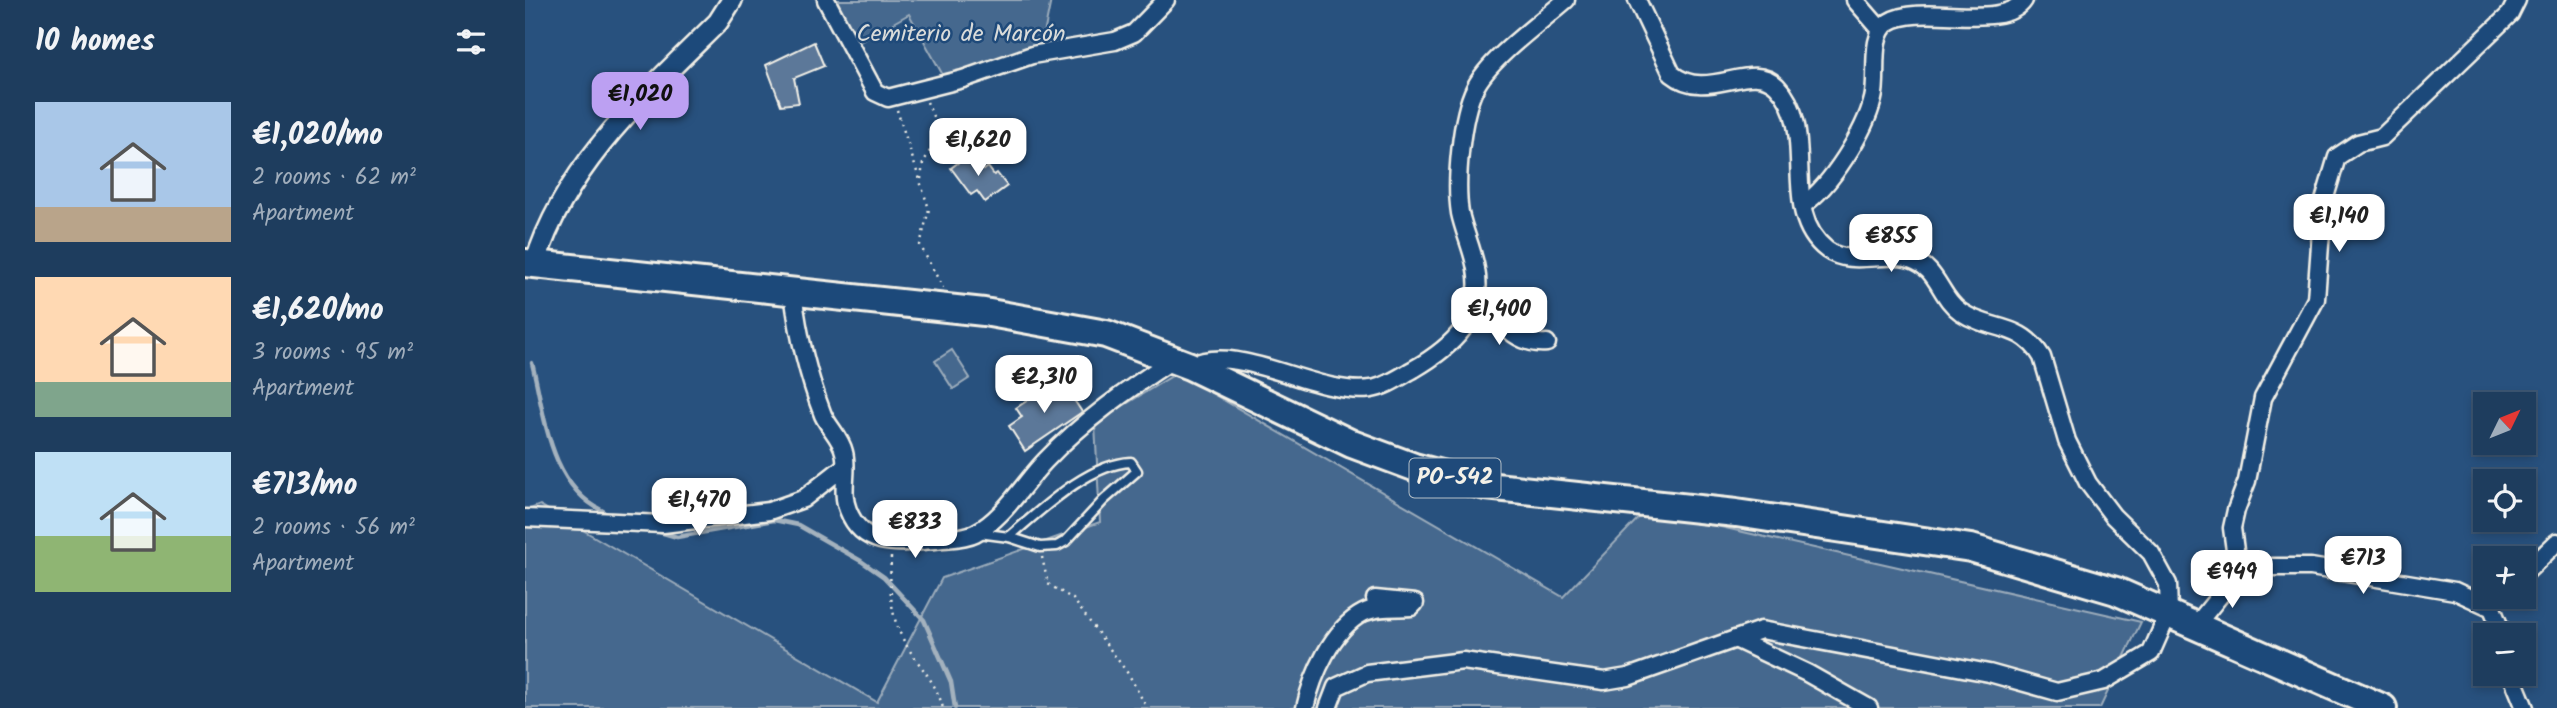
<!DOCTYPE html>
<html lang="en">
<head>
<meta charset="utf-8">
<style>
  :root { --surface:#1e3d5e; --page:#264464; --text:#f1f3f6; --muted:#a1aebc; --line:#3c5673; --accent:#bca0f2 }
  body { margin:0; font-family:Kalam,sans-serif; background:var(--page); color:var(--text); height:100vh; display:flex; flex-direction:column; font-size:26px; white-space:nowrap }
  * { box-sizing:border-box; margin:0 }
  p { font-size:23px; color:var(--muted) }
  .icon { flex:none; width:38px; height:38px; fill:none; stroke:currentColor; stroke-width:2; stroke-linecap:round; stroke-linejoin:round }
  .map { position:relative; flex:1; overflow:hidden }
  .drawer { display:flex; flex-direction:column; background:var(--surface); width:525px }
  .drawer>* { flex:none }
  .needle { width:46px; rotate:47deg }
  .controls { position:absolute; left:1948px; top:392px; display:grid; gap:14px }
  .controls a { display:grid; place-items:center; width:63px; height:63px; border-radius:0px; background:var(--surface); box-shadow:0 4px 10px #0003,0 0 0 2px var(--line); font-size:35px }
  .price { position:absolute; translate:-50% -60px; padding:0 16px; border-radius:14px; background:#fff; color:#222; font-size:23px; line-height:46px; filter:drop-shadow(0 2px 4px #0008) }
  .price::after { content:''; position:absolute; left:50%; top:42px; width:21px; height:16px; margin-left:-10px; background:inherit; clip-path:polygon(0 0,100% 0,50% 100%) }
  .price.on { background:var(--accent); color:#111 }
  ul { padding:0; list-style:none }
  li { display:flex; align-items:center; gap:21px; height:175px; padding:0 35px }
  li span { display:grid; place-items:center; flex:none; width:196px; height:140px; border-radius:0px; color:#555 }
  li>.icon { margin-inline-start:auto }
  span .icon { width:84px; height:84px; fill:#fffc; stroke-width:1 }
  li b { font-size:30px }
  h2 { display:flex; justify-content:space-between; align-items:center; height:84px; padding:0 35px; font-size:30px }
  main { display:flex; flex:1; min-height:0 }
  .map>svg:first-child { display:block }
  .green { fill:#45688e; stroke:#9cacbb; stroke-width:2 }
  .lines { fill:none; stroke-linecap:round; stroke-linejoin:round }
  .stream { stroke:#a4b2be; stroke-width:4.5 }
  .building { fill:#5b7899; stroke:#f4f1e8; stroke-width:2 }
  .service-casing { stroke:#f4f1e8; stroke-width:13 }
  .minor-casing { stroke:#f4f1e8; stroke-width:21 }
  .tertiary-casing { stroke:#f4f1e8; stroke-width:24 }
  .primary-casing { stroke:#f4f1e8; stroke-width:32 }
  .path { stroke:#f4f1e8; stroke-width:2.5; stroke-dasharray:2 5; stroke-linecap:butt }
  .service { stroke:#1f4a7a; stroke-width:8 }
  .minor { stroke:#1f4a7a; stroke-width:16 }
  .tertiary { stroke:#1f4a7a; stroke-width:19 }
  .primary { stroke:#1f4a7a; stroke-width:26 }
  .labels { text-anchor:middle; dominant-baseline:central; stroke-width:5; stroke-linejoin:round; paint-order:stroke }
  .shield { fill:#1f4a7a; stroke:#b4bfc7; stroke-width:2 }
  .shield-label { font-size:23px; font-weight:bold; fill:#f4f1e8 }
  .park-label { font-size:24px; fill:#dadcda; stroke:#1f4a7a }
</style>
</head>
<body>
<main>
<section class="drawer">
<h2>10 homes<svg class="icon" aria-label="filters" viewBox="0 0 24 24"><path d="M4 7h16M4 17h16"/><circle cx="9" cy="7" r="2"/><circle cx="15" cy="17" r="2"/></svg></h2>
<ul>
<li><span style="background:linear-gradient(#a9c7e8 75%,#b9a48a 0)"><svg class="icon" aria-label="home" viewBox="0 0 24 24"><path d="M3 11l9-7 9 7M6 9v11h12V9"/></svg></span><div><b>€1,020/mo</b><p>2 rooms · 62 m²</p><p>Apartment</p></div></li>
<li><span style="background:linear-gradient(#ffd9b3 75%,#7fa58c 0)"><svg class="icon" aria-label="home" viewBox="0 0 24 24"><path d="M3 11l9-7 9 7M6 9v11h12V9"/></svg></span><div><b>€1,620/mo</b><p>3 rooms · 95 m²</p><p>Apartment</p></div></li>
<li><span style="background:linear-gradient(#bfe0f5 60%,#8fb573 0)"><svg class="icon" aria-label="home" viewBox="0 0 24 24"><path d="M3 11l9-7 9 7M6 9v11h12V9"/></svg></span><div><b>€713/mo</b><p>2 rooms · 56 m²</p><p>Apartment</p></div></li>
</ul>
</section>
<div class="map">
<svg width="2032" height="708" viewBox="0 0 2032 708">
  <rect width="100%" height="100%" fill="#28517e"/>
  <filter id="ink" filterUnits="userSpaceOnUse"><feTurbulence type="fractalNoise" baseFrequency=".0143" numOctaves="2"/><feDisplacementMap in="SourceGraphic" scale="14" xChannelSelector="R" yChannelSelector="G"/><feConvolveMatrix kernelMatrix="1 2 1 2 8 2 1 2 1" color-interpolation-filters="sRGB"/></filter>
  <g filter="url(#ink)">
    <g class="green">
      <path d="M307,0h219l-9,44 -98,33 -35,-63 -51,29z"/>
      <path d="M427,350l18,28 -17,11 -18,-28z"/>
      <path d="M652,373l386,224 83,-87 495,112 -41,86h-1575v-197l15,-6 337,197 65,-124 158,-56 -5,-99z"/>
    </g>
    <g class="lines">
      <g class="stream">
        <path d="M7,363c13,52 17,122 71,148"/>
        <path d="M128,530l24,7 97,-17 24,5 63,36 23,16 40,43 27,62 4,26"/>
      </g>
    </g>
    <g class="building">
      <path d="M289,42l10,24 -30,12 5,25 -18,2 -15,-40z"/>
      <path d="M446,153l13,17 4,-3 6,8 3,-2 10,13 -22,16 -8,-11 -6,4 -20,-27z"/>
      <path d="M535,379l22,33 -57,39 -16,-25 13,-9 -6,-9z"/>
    </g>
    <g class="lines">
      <g class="service-casing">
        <path id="service" d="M454,533l30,4 31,10 17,-1 9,-5 38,-41 33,-29 -6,-9c-43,2 -90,48 -122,75"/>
      </g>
      <g class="minor-casing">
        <g id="minor">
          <path d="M301,0l49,92 13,6 75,-19 69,-24 83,-14 19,-8 32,-33"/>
          <path d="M1330,0l26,30"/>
          <path d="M1278,205c27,-18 62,-73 70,-106 6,-22 -5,-64 16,-77 33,-20 114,10 135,-22"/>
          <path d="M268,292c5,42 15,84 30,123 6,13 18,23 21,37 5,19 -4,39 4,58 15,39 51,33 86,30 13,-2 29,-1 41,-7 29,-15 48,-49 70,-72 38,-40 83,-72 129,-102"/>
          <path d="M951,294c22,23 36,52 71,49"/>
          <path d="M665,366c49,-25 126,31 181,23 15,-2 30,-13 43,-20 38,-22 71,-51 62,-100 -3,-19 -12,-37 -16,-56 -5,-31 1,-97 15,-125 14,-29 65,-65 91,-88"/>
          <path d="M0,518l138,6 106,-13 34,-12 42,-33"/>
          <path d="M1713,573l-6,-45 4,-18 11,-29 16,-83 53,-99 7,-95 14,-47 21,-14 24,-6 128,-123 7,-14"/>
          <path d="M1998,575l34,-33"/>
          <path d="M1672,624l41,-51 34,-6h39l144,24 37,17 11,27"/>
          <path d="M1210,639l72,34 62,35"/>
          <path d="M1986,674l14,34"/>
          <path d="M780,708c7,-32 27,-79 58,-95 14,-7 33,-5 48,-6l4,-4 -40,-4"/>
          <path d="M803,708l8,-21 31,-14 96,-12 141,20 24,-4 133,-47 228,43 68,19 47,-11 47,-28 18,-41 -1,-28 -17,-31 -38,-37 -25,-33 -21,-42 -25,-84c-22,-36 -51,-25 -81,-45 -22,-15 -22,-44 -51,-53 -26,-8 -59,8 -83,-9 -50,-38 -7,-120 -50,-164 -27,-27 -69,17 -105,-12l-35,-74"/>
        </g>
      </g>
      <g class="tertiary-casing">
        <path id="tertiary" d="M10,264c29,-98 112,-172 183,-242l14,-22"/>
      </g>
      <g class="primary-casing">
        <path id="primary" d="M0,263l459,49 122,22 84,32 162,78 62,23 72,19 250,27 235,35 145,43 267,117"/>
      </g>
      <g class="path">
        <path d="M402,102l15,36"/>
        <path d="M372,110l32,99 -9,36 23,43"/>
        <path d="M396,179l2,-16 12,-21 22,-7 24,8"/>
        <path d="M366,557c-1,25 -2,52 9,76 13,29 34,42 43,75"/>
        <path d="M517,557l6,27 25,15 56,76 18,33"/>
      </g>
      <use href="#service" class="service"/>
      <use href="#minor" class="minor"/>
      <use href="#tertiary" class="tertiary"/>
      <use href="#primary" class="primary"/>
    </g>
  </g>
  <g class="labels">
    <rect class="shield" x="884.5" y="458.5" width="91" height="39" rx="5"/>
    <g class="shield-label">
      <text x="930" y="478">PO-542</text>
    </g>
    <g class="park-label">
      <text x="436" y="34">Cemiterio de Marcón</text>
    </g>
  </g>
</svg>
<div class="controls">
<a><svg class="needle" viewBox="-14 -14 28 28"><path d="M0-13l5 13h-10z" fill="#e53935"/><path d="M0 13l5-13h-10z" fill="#a1aebc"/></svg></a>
<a><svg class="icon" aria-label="locate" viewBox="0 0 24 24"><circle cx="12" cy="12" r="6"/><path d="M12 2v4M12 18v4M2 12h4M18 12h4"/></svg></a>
<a>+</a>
<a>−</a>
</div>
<b class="price on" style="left:115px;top:132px">€1,020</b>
<b class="price" style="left:453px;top:178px">€1,620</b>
<b class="price" style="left:1814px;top:254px">€1,140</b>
<b class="price" style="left:1366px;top:274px">€855</b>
<b class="price" style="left:974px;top:347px">€1,400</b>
<b class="price" style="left:519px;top:415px">€2,310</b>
<b class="price" style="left:174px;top:538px">€1,470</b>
<b class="price" style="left:390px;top:560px">€833</b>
<b class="price" style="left:1838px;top:596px">€713</b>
<b class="price" style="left:1707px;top:610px">€949</b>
</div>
</main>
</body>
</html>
